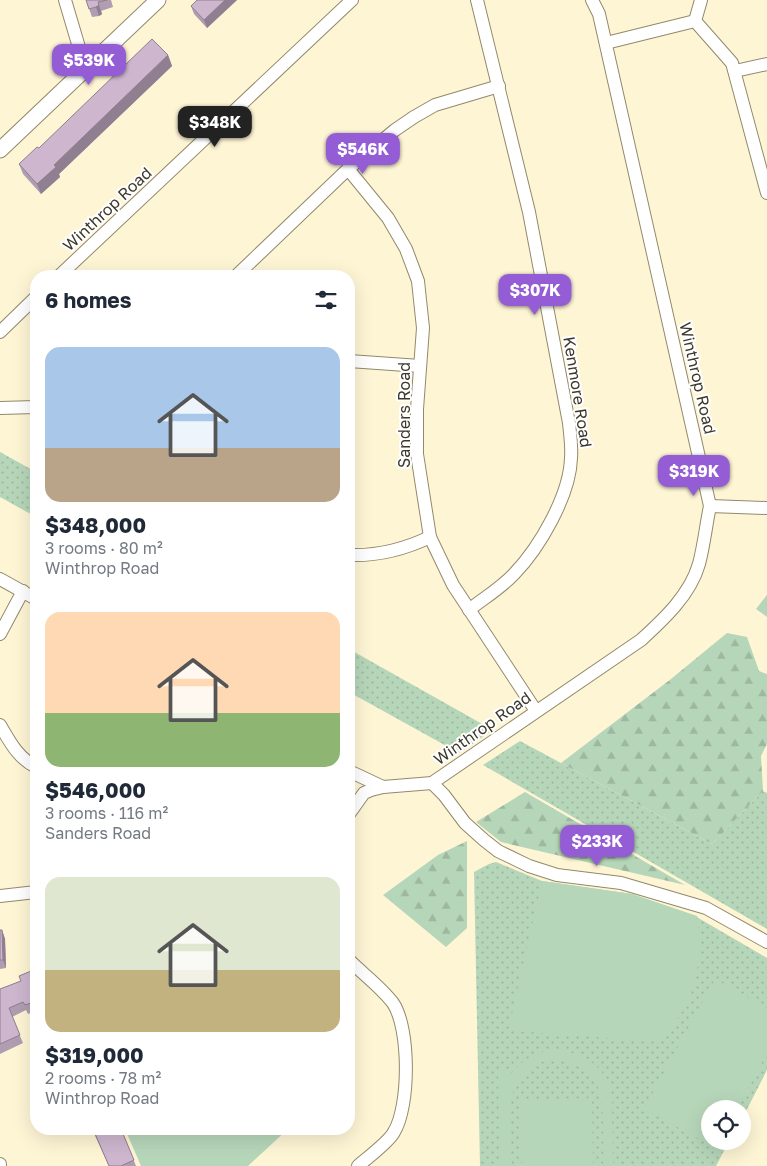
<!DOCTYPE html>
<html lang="en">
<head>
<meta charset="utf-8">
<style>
  :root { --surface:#fff; --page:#f6f6f7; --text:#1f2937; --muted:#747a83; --accent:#955dd5 }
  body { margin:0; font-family:"Golos Text",sans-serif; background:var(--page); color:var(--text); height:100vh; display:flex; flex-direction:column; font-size:19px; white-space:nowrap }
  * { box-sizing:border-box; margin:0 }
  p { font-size:16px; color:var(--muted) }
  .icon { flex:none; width:28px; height:28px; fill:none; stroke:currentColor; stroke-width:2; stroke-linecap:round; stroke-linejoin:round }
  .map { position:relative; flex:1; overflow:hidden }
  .drawer { position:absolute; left:30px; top:270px; width:325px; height:865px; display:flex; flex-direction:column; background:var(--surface); border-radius:20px; box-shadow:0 5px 20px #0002 }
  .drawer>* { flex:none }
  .controls { position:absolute; left:701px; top:1100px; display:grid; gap:10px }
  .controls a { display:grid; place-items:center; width:50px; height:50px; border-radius:50%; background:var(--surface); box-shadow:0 5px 20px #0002; font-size:25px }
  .price { position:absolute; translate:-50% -42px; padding:0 11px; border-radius:10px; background:var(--accent); color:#fff; font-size:16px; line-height:32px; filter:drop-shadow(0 1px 2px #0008) }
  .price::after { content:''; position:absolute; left:50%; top:30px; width:15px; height:11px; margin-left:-8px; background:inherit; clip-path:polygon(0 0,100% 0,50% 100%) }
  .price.current { background:#222; color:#fff }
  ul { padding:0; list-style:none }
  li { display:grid; align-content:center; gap:10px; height:265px; padding:0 15px }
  li span { display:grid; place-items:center; height:155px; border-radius:15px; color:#555 }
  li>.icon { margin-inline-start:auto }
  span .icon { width:90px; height:90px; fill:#fffc; stroke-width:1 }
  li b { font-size:21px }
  h2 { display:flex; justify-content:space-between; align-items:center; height:60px; padding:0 15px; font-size:21px }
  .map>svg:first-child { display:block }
  .green { fill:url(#green-dots) }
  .forest { fill:url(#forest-firs) }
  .pitch { fill:#b6d6b9 }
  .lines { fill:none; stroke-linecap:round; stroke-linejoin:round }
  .minor-casing { stroke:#92896c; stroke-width:14 }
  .major-casing { stroke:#92896c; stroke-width:17 }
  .minor { stroke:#fff; stroke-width:12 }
  .major { stroke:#fff; stroke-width:15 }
  .wall { fill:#b09db1 }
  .shaded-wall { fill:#907f90 }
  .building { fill:#cdb6ce; stroke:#907f90 }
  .labels { text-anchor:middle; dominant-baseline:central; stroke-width:4; stroke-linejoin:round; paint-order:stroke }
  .street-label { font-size:16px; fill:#3c382c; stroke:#fff }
</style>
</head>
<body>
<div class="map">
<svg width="767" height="1166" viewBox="0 0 767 1166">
  <defs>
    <pattern id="green-dots" width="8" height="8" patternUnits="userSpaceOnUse" patternTransform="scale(1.25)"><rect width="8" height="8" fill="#b6d6b9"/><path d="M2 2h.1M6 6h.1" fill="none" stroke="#9db89f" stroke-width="1.8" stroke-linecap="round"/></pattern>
    <pattern id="forest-firs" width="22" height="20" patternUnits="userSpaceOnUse" patternTransform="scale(1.25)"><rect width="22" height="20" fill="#b6d6b9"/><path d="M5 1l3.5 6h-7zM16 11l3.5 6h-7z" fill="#9db89f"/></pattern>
  </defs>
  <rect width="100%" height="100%" fill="#fef5d5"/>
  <g class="green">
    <path d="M0,452l36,20v45l-36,-20z"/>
    <path d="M349,649l144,81 -34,23 -110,-61z"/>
    <path d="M520,741l192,103 51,-53 4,2v136l-284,-164z"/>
    <path d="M496,862l46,19 90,13 63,22 72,42v112l-24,47 -1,-8h-32v32h19l-13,25h-236l-6,-294 15,-8z"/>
  </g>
  <g class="forest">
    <path d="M767,595v22l-11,-8z"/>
    <path d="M727,633l20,4 12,34 8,3v70l-6,12 2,35 -51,53 -151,-81 110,-84z"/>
    <path d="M525,792l160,93 -184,-43 -25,-20z"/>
    <path d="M467,841v87l-21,19 -63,-52 55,-40z"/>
  </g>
  <g class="pitch">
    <path d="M542,881l90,13 65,22 4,38 -12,48 -28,40 -144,-11 -7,-8z"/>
    <path d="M715,979l52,29v45l-30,56h-27v32h9l-3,7 -72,-39z"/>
    <path d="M560,1050c24,4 48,18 52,45 1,8 0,16 0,24 1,16 1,31 1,47h-10c0,-22 2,-55 -4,-76 -7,-25 -45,-38 -67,-23 -8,5 -14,14 -18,23 -8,20 -3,54 -2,76h-12l-2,-96h11l1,5c15,-18 26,-24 50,-25z"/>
    <path d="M592,1098l1,68h-71l-2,-66z"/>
    <path d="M125,1129h163l-40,37h-107z"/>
  </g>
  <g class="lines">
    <g class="minor-casing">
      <g id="minor">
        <path d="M65,0l16,54 11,8"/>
        <path d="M695,21l37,42 35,130"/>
        <path d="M695,21l6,-21"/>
        <path d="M606,43l89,-22"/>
        <path d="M735,71l32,-7"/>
        <path d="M348,169l40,49 18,31 12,32 5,47 -6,81v45l13,83 23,48 83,126"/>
        <path d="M59,276l293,-276"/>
        <path d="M236,276l112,-107 47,-39 19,-13 21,-12 64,-19"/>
        <path d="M0,332l36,-35"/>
        <path d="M349,361l71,5"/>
        <path d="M0,408l36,-1"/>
        <path d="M710,506l57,2"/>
        <path d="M349,555c27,1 56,-6 81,-18"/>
        <path d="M0,579l36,20"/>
        <path d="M469,610c15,-12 32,-22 45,-36 26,-27 56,-79 57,-116 1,-12 -1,-24 -2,-35l-40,-211 -52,-212"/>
        <path d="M0,634l23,-43"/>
        <path d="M0,725c10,17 18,33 36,42"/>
        <path d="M349,771l34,16"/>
        <path d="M432,783l12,12 21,28 19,17 14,11 31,15 28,9 64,8 85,25 61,34"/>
        <path d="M349,814l15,-21 7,-3 12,-3 49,-4 209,-143c23,-21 49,-45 58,-76 5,-19 7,-39 11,-58l-111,-492 -7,-14"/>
        <path d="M0,896l36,-4"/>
        <path d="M349,960c14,14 32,27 44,43 17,25 17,103 1,129 -5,10 -27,26 -36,34"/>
        <path d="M0,1164v2"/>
      </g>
    </g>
    <g class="major-casing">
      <path id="major" d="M0,150l158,-150"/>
    </g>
    <use href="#minor" class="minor"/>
    <use href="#major" class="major"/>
  </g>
  <g class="wall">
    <path d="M86,0h25l2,7 -12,4 1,3 -3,2 -7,1z"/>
    <path d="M197,0h40l-30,28 -13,-14 -3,-8z"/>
    <path d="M168,55l4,11 -113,108 1,3 -19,17 -18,-20 -4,-10 20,-16z"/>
    <path d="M0,930h2l3,9 1,29 -6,1z"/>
    <path d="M36,969v42l-8,3 -2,-4 -14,7 11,26 -23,11v-65l21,-8z"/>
    <path d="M92,1129h29l15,37h-27z"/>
  </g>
  <g class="shaded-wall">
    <path d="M225,0h12l-30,28 -3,-8z"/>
    <path d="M98,2l4,12 -3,2 -3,-9z"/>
    <path d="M168,55l4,11 -113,108 1,3 -19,17 -4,-10 17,-19z"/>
    <path d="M2,930l3,9 1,29 -3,-8z"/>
  </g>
  <g class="building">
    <path d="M86,0h21l-9,2 1,3 -3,2 -7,2z"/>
    <path d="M197,0h28l-21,20 -13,-14z"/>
    <path d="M152,39l16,16 -114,110 2,2 -19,17 -18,-20 18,-17 2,1z"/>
    <path d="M0,930h2l1,30h-3z"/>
    <path d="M36,969v39l-2,-6 -9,3 -2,-3 -14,6 11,27 -20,9v-55l21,-8 -2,-5z"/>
    <path d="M93,1129h28l13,31 -13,6h-12z"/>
  </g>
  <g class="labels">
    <g class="street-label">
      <text transform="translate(107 209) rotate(-43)">Winthrop Road</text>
      <text transform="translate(698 378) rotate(77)">Winthrop Road</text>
      <text transform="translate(578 392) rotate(81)">Kenmore Road</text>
      <text transform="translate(404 415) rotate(-90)">Sanders Road</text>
      <text transform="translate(482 728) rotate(-35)">Winthrop Road</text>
    </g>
  </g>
</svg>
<div class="controls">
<a><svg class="icon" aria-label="locate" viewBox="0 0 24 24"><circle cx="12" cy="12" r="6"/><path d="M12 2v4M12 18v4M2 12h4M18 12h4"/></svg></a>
</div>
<b class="price" style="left:89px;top:86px">$539K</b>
<b class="price current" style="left:215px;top:148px">$348K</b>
<b class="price" style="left:363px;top:175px">$546K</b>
<b class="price" style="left:535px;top:316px">$307K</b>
<b class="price" style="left:694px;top:497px">$319K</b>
<b class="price" style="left:597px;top:867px">$233K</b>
<section class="drawer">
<h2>6 homes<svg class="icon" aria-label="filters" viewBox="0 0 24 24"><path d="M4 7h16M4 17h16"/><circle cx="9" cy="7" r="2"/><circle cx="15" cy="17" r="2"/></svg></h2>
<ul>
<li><span style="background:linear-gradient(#a9c7e8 65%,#b9a48a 0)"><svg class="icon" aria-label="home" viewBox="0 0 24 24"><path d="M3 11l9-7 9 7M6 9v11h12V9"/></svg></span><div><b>$348,000</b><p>3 rooms · 80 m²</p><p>Winthrop Road</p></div></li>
<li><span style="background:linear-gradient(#ffd9b3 65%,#8fb573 0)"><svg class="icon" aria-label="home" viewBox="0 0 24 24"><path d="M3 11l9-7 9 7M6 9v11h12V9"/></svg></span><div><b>$546,000</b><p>3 rooms · 116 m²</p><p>Sanders Road</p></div></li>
<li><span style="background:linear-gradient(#dfe7d0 60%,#c2b280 0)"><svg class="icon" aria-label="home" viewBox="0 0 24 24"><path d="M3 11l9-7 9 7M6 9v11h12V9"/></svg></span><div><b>$319,000</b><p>2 rooms · 78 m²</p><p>Winthrop Road</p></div></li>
</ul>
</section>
</div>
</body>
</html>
